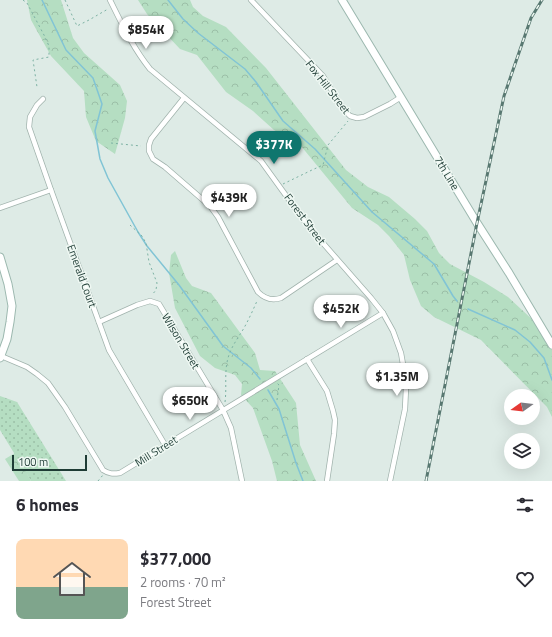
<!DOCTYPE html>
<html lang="en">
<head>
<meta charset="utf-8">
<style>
  :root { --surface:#fff; --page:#f2f2f3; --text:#2b2b33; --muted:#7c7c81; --accent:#0f766e }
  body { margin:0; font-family:"Titillium Web",sans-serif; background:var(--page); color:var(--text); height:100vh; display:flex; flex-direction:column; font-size:15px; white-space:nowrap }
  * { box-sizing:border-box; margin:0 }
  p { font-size:13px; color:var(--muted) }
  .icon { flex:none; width:22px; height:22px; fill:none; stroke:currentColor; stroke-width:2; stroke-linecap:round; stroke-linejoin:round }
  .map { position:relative; height:481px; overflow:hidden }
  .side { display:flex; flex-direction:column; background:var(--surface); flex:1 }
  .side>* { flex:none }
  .needle { width:26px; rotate:256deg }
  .buttons { position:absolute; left:504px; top:389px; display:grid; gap:8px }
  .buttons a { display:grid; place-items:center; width:36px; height:36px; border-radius:50%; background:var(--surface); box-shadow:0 4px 16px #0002; font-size:20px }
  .scale { position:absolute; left:12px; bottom:10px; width:75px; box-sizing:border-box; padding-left:4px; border:2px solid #1e3c35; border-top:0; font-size:11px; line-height:14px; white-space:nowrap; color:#1e3c35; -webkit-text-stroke:3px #eff8f3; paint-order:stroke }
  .price { position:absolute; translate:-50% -34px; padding:0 9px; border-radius:14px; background:#fff; color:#222; font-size:13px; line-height:26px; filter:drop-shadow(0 1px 2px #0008) }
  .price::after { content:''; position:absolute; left:50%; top:24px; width:12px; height:9px; margin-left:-6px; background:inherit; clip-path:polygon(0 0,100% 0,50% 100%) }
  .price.active { background:var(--accent); color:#fff }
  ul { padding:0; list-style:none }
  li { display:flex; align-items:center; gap:12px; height:100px; padding:0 16px }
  li span { display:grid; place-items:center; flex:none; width:112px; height:80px; border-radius:8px; color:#555 }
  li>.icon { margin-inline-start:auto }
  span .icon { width:48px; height:48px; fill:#fffc; stroke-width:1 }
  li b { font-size:17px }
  h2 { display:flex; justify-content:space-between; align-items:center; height:48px; padding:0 16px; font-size:17px }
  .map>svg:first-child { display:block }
  .grass { fill:url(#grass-dots) }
  .forest { fill:url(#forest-crowns) }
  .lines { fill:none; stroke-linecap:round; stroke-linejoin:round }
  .stream { stroke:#81c4d5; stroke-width:1.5 }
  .street-casing { stroke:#a1b3ad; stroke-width:6 }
  .secondary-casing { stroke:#9cb8af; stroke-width:9 }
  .path { stroke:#7cb1a3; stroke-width:1; stroke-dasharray:2 3; stroke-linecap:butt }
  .street { stroke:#fff; stroke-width:4.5 }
  .secondary { stroke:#fff; stroke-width:7 }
  .rail-casing { stroke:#587871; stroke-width:3 }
  .rail { stroke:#eff8f3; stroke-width:1.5; stroke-dasharray:4.5; stroke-linecap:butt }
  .labels { text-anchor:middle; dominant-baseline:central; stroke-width:3; stroke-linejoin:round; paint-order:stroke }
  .street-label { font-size:11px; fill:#1e3c35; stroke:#eff8f3 }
</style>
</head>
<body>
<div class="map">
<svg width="552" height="481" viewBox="0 0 552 481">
  <defs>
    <pattern id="grass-dots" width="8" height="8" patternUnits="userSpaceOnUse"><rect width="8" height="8" fill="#b5dec2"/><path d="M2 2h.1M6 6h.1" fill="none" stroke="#9bbfa7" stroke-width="1.8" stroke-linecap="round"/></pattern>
    <pattern id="forest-crowns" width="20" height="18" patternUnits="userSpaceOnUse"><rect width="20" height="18" fill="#b5dec2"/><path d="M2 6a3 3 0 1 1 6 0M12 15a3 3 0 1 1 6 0" fill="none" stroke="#9bbfa7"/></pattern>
  </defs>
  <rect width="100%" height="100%" fill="#deebe6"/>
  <path class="grass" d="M0,396l17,6 49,79h-35l-31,-51z"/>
  <g class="forest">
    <path d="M27,0h34l12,38 11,15 36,32 7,16 -2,17 -10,36 -19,-13 -10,-24 -2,-26 -33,-35 -20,-36z"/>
    <path d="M138,0h52l3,7 10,9 23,11 40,41 80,102 22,17 21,10 26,22 12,12 12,22 11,11 34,18 24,15 27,25 17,28v67l-5,-10 -66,-67 -47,-23 -13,-11 -11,-26 -6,-25 -15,-19 -11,-11 -26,-17 -51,-62 -27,-16 -21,-19 -27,-19 -29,-37 -17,-6 -33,-35z"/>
    <path d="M175,251l11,27 6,8 19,7 44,60 5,17 15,1 21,32 4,42 16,36h-39l-5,-20 -19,-53 -12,-13 1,-11 -7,-9 -20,-7 -15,-12 -25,-48 -6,-35 2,-18z"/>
    <path d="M15,453l16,28h-12l-14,-22z"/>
  </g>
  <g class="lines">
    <g class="stream">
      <path d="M42,0l24,50 27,28 9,26 -7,27 5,28 8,19 30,54 9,14 32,39 44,61 28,22 9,11"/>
      <path d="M168,0l15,19 15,14 47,36 11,13 27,39 32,28 57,63 62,52 19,32 4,5"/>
      <path d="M468,309l47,21 15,12 14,16 8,22"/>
      <path d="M268,390l11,19 17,54 7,18"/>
    </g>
    <g class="street-casing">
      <g id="street">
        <path d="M110,0c12,24 23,48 40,69l111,92 47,65 63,72 12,15 10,18 8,22 3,17 2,18 -1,21 -15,72"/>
        <path d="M251,0l72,76 21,34 6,6 7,2 7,-1 26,-13 11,-7"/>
        <path d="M184,98l-33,41 -2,6v6l4,8 12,8 45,39 8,11 40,75c7,7 14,9 23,6l56,-38"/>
        <path d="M43,99l-6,6 -7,12 -1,10 22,63 58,160 56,95"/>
        <path d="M0,208l51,-18"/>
        <path d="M99,322l38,-17 13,-4 9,3 64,106 8,18 11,53"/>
        <path d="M1,356l26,11 10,7 11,9 17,24 38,63c6,4 10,4 17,3l263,-160"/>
        <path d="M307,359l20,32 6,20 2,9 -1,14 -7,47"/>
      </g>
    </g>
    <g class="secondary-casing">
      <g id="secondary">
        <path d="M342,0l135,223 32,50 43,72"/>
        <path d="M0,257l8,27 4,22 -2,16 -3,17 -7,19"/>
      </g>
    </g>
    <g class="path">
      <path d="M23,0l4,3 17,32 5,11v11l-16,3 4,27"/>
      <path d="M65,0l12,26 12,-6 19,-11"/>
      <path d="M111,143l30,3"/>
      <path d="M283,184l29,-14 11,-5 5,-20 20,-24"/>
      <path d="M130,225l12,11 4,7 3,19 8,21 -1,7 -4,5"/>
      <path d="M277,400l2,-15 -2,-2"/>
      <path d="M225,402c2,-15 -1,-29 3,-44 3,-11 10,-20 16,-30 5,-9 9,-18 13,-27"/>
      <path d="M98,481l5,-6"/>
    </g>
    <use href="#street" class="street"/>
    <use href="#secondary" class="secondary"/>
    <g class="rail-casing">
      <path id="rail" d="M426,481l51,-258 27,-127 27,-78 11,-18"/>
    </g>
    <use href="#rail" class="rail"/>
  </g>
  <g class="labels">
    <g class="street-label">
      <text transform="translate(328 87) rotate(52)">Fox Hill Street</text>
      <text transform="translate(447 173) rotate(59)">7th Line</text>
      <text transform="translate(305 219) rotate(53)">Forest Street</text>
      <text transform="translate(82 276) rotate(70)">Emerald Court</text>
      <text transform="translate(181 341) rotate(59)">Wilson Street</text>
      <text transform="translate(156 451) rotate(-32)">Mill Street</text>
    </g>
  </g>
</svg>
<div class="buttons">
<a><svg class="needle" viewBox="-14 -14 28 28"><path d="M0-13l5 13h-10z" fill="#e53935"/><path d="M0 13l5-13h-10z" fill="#7c7c81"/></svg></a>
<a><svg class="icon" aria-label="layers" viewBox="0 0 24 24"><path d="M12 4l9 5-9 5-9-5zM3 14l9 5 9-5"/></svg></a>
</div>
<div class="scale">100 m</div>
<b class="price" style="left:146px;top:50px">$854K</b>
<b class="price active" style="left:274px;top:165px">$377K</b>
<b class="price" style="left:229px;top:218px">$439K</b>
<b class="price" style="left:341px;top:329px">$452K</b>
<b class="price" style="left:397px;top:397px">$1.35M</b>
<b class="price" style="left:190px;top:421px">$650K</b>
</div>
<section class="side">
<h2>6 homes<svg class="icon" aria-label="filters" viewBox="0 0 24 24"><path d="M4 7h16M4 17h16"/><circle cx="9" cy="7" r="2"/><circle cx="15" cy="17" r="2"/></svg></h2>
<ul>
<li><span style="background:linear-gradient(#ffd9b3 60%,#7fa58c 0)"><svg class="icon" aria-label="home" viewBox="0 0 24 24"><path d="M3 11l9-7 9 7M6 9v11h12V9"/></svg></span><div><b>$377,000</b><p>2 rooms · 70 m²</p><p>Forest Street</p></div><svg class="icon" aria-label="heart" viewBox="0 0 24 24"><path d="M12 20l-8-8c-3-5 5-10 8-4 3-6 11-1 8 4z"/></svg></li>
</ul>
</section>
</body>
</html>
